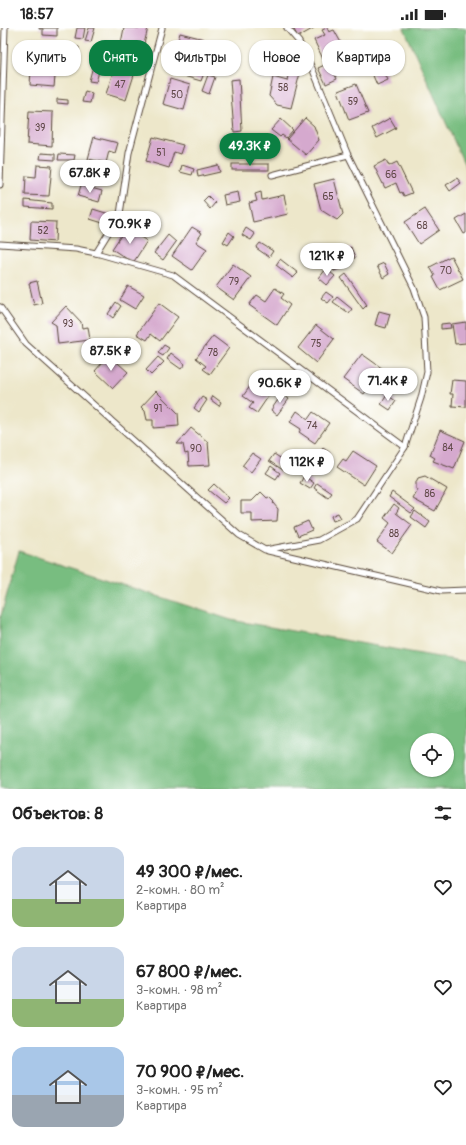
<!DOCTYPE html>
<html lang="ru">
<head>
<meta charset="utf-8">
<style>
  :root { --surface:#fff; --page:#f6f6f6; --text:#222; --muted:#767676; --accent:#0b8043 }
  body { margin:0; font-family:Pangolin,sans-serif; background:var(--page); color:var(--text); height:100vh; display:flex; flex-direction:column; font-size:15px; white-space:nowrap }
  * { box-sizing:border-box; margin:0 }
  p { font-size:13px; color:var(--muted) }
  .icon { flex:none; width:22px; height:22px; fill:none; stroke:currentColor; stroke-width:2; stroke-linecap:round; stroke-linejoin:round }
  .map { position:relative; height:761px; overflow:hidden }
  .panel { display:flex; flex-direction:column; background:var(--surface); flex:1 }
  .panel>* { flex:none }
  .hud { position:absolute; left:12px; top:12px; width:442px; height:36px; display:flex; gap:8px }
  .fabs { position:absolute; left:410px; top:705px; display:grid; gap:8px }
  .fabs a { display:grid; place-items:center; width:44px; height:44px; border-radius:50%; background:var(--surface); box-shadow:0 1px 3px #0004; font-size:20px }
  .price { position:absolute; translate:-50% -34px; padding:0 9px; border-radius:14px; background:#fff; color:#222; font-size:13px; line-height:26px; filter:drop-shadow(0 1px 2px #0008) }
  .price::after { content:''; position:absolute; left:50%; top:24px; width:12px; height:9px; margin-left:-6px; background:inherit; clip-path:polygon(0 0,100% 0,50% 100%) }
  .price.on { background:var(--accent); color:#fff }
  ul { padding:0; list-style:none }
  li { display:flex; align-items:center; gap:12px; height:100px; padding:0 12px }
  li span { display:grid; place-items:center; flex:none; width:112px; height:80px; border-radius:12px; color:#555 }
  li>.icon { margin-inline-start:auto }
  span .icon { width:48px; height:48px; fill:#fffc; stroke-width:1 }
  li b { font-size:17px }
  h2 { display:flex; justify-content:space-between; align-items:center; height:48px; padding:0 12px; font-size:17px }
  .tag { padding:0 14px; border-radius:16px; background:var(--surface); box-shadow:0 1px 3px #0004; font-size:14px; line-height:36px }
  .tag.on { background:var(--accent); color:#fff }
  .status { display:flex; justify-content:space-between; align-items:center; height:28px; padding:0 20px; background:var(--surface); direction:ltr }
  .status svg { height:11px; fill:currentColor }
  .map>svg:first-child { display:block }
  .forest { fill:#78bd80; stroke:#5a744f; fill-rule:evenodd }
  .building { fill:#d5a9ce }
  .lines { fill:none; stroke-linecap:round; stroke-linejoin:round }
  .lane-casing { stroke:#564638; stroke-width:7 }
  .lane { stroke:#fff; stroke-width:5 }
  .labels { text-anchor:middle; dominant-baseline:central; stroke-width:3; stroke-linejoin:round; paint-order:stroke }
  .number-label { font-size:10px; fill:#624a4a }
</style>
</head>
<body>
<div class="status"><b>18:57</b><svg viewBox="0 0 49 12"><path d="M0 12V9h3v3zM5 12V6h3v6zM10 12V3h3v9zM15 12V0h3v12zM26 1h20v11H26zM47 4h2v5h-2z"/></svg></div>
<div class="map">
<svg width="466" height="761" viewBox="0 0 466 761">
  <rect width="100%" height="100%" fill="#fff"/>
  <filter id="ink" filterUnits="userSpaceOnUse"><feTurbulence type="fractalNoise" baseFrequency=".025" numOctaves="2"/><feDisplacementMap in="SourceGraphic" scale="8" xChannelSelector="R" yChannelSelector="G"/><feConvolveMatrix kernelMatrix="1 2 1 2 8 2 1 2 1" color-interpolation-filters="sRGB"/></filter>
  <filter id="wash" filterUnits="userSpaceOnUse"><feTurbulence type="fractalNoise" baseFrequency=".012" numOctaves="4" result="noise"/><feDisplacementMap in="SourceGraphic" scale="16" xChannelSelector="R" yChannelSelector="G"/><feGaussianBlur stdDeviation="0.9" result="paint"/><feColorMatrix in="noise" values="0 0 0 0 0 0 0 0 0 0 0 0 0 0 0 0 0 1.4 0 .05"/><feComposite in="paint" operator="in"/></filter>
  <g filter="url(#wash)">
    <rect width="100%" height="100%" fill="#ede7ca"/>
    <g class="forest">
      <path d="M404,0h62v140z"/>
      <path d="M19,523l212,69 235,42v127h-466v-170zM417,712h30v30h-30z"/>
    </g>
    <g id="blocks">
      <g class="building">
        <path d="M39,0h18v8l-14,-1v-6h-4z"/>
        <path d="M77,0h8l-2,11 -8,-1z"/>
        <path d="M89,0h6l-4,14 -6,-1z"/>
        <path d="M124,0h24l-5,20 -22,-5z"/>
        <path d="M293,0h21l-16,9z"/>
        <path d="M327,0l2,4 5,-2 10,18 -21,11 -9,-19 11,-5 -3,-5z"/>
        <path d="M180,5l24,6 -8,27 -20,-6 5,-15 -4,-1z"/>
        <path d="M62,18l17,1v9l-18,-1z"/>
        <path d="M373,21l15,31 -11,5 -9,-21 -15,7 -5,-10z"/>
        <path d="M121,24l19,6 -2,8 -20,-5z"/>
        <path d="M32,26l25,2 -3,31 -24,-2z"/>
        <path d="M265,29l3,1 1,5 -4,2 -3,-2 -1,-4z"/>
        <path d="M329,35l8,16 -11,5 -8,-16z"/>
        <path d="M172,36l32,9 -3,8 -31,-9z"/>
        <path d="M93,38l7,2 -4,14 -7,-1z"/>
        <path d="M114,41l20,6 -8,25 -20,-6z"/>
        <path d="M289,42l11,3 -9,35 -14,-3 -8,-9 4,-19 14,4z"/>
        <path d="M208,47l7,2 -6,17 -7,-3z"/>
        <path d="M170,51l20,6 -6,25 -21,-6z"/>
        <path d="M239,51l3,52 -8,1 -4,-52z"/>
        <path d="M356,56l12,29 -19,7 -11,-29z"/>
        <path d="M85,63l7,2 -2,10 -8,-1z"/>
        <path d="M57,71l11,1v4l-11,-1z"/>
        <path d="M29,83l24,1 -1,34 -25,-2z"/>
        <path d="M305,90l9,8 5,14 -13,15 -19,-16z"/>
        <path d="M390,90l6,10 -19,10 -5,-10z"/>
        <path d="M281,91l12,11 -7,8 -4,-3 -2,2 -9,-7z"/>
        <path d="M94,109l24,6 -3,10 -6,-2 -3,12 -18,-4z"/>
        <path d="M153,109l30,8 -3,9 -6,-2 -5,16 -23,-7z"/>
        <path d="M41,125l14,1v6l-15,-1z"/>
        <path d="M59,126l16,1 -1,5h-16z"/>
        <path d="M386,132l3,6 8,-4 15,31 -8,3 -2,-4 -2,1 -4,-10 -11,5 -11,-22z"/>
        <rect x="232" y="136" width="37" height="6"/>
        <path d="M37,137l15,1 -3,30 -24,-1 1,-19 10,1z"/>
        <path d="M182,137l12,4 -2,6 -12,-3z"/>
        <path d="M218,137l2,7 -22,5 -1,-7z"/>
        <path d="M457,150l4,5 -11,8 -4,-6z"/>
        <path d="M334,151l9,35 -6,6 -16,-10 -7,-26z"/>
        <path d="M81,157l21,6 -3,11 -21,-6z"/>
        <path d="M238,164l2,10 -15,3 -2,-10z"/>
        <path d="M261,164l1,8 22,-5 4,19 -35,8 -4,-19 8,-2 -2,-7z"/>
        <path d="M208,168l7,7 -5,6 -7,-8z"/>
        <path d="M25,172l27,3v6l-27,-2z"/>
        <path d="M93,181l16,5 -3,10 -16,-5z"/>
        <path d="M425,181l14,21 -20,14 -14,-22z"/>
        <path d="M466,186v19l-2,1 -8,-14z"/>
        <path d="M31,193l25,1 -1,20 -25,-2z"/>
        <path d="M192,199l10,6 -6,9 11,7 -15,21 -20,-14z"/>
        <path d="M126,200l21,13 -14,22 -21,-14z"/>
        <path d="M246,200l9,6 -4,6 -9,-5z"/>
        <path d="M229,204l5,4 -6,9 -5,-3z"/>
        <path d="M168,207l8,7 -13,18 -9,-7z"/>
        <path d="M260,215l13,8 -4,6 -13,-9z"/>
        <path d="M351,219l4,11 -6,2 -5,-10z"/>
        <path d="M340,227l4,12 -10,4 -4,-13z"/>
        <path d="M451,228l12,23 -23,11 -7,-13 2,-1 -5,-9z"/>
        <path d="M280,231l18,14 -5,5 -17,-13z"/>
        <path d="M384,235l5,11 -6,4 -6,-12z"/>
        <path d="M233,236l18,13 -17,23 -18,-13z"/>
        <path d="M326,241l9,7 -8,9 -8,-7z"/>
        <path d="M346,246l21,31 -4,4 -22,-31z"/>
        <path d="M37,253l5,22 -8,2 -5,-22z"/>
        <path d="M128,258l16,9 -9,14 -15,-9z"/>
        <path d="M275,260l9,6 -3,4 9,7 -13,20 -28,-20 8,-10 9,6z"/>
        <path d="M326,264l7,5 -5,6 -7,-5z"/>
        <path d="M337,269l15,12 -3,4 -16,-11z"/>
        <path d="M116,274l5,4 -8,12 -5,-4z"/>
        <path d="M159,275l19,14 -18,24 -9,-7 -4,6 -10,-6z"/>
        <path d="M66,278l15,16 1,6 6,-1 2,13 -32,4 -2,-19 -5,-3z"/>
        <path d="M379,283l11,3 -4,14 -11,-3z"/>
        <path d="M466,294v21l-11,1 -3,-20z"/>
        <path d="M450,295l1,5 -10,1v-5z"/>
        <path d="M316,297l18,14 -18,24 -18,-15z"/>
        <path d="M213,308l16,12 -19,26 -7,-5 3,-3 -10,-8z"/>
        <path d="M164,317l5,3 -6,8 -5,-3z"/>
        <path d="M171,325l14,11 -4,5 -14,-10z"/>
        <path d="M362,326l21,15 -19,25 -21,-15z"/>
        <path d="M109,327l19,17 -15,16 -18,-17z"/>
        <path d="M158,329l6,5 -13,13 -5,-5z"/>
        <path d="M259,346l17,11 -19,28 -8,-5 4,-5 -10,-7z"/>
        <path d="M452,352l14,1v26l-14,-1 1,-12h-3z"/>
        <path d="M156,363l22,22 1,13 -26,2v-8h-6l-2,-9 -4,-4z"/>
        <path d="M282,366l7,5 -12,16 -6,-5z"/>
        <path d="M387,367l9,6 -6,9 -9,-6z"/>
        <path d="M213,368l8,6 -2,4 -8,-6z"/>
        <path d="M202,369l5,3 -8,12 -5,-4z"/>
        <path d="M297,383l11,8 5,-7 16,11 -14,20 -16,-11 2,-3 -11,-7z"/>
        <path d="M191,400l17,14 2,23 -21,1 -1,-13 -3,1 -2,-10h-6z"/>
        <path d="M440,402l25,11 -11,28 -21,-8 2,-3 -5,-3z"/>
        <path d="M323,420l7,5 -13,19 -7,-5z"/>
        <path d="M353,423l23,15 -12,19 -27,-18 6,-8 3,2z"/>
        <path d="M252,425l9,6 -10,13 -9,-6z"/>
        <path d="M274,426l14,9 -5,7 -14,-9z"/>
        <path d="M271,438l9,7 -4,6 -10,-6z"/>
        <path d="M304,448l10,7 -4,6 -10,-6z"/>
        <path d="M425,448l22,13 -12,22 -22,-12 5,-9 -2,-1v-7l2,-4z"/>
        <path d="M317,455l15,10 -4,5 -14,-10z"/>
        <path d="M214,456l15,14 -5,5 -16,-13z"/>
        <path d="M261,464l6,6 2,-1 5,5 -1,1 5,6 -1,12 -25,1v-9h-11v-12h11z"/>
        <path d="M392,464l23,17 -4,4 -22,-16z"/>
        <path d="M394,476l5,4 -3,5 16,12 -20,28 -15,-11 13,-19 -6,-5z"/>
        <path d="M415,483l15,11 -4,6 -15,-11z"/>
        <path d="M338,485l3,5 -8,3 -2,-5z"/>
        <path d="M308,493l4,9 -14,6 -4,-9z"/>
      </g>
    </g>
  </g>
  <g filter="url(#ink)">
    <use href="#blocks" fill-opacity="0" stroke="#564638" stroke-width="1"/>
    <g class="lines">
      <g class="lane-casing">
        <g id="lane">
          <path d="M287,0l12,14 13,26 36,87 66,133 10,29 3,55 -6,26 -16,49"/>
          <path d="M272,147l76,-20"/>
          <path d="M0,157l5,-157"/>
          <path d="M0,216l76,5 20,4 77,22 232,172 -48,72 -38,21 -54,10 -26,-15 -213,-191 -26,-37"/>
          <path d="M96,225l24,-39 9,-61 33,-125"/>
          <path d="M268,523l173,40 25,-1"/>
        </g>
      </g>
      <use href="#lane" class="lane"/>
    </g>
  </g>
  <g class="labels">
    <g class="number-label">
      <text x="120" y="57">47</text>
      <text x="283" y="60">58</text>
      <text x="177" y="67">50</text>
      <text x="353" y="74">59</text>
      <text x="40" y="100">39</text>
      <text x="161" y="125">51</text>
      <text x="391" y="147">66</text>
      <text x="328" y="169">65</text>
      <text x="422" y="198">68</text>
      <text x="43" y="203">52</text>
      <text x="446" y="243">70</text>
      <text x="234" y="254">79</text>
      <text x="68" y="296">93</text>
      <text x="316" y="316">75</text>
      <text x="213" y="325">78</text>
      <text x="158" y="381">91</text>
      <text x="312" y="398">74</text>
      <text x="448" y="420">84</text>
      <text x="196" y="421">90</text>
      <text x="430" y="466">86</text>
      <text x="394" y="506">88</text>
    </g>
  </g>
</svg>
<div class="fabs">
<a><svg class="icon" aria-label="locate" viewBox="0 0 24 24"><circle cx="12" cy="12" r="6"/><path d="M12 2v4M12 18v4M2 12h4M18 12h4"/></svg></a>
</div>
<b class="price on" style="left:250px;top:139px">49.3K ₽</b>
<b class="price" style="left:90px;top:166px">67.8K ₽</b>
<b class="price" style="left:130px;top:217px">70.9K ₽</b>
<b class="price" style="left:327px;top:249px">121K ₽</b>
<b class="price" style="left:111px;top:344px">87.5K ₽</b>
<b class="price" style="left:388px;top:374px">71.4K ₽</b>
<b class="price" style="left:280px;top:376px">90.6K ₽</b>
<b class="price" style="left:307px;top:455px">112K ₽</b>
<div class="hud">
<a class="tag">Купить</a>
<a class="tag on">Снять</a>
<a class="tag">Фильтры</a>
<a class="tag">Новое</a>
<a class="tag">Квартира</a>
</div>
</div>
<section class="panel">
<h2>Объектов: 8<svg class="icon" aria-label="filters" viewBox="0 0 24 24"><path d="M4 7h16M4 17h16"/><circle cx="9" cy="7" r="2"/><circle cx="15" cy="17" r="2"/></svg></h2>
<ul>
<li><span style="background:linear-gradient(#c9d6e8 65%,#8fb573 0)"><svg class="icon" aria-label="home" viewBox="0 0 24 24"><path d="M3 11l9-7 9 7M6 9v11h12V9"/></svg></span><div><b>49 300 ₽/мес.</b><p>2-комн. · 80 m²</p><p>Квартира</p></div><svg class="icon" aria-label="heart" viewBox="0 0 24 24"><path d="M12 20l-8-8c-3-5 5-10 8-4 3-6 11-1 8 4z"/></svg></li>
<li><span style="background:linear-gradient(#c9d6e8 65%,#8fb573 0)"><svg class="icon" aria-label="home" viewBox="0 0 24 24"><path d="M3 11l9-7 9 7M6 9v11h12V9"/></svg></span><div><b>67 800 ₽/мес.</b><p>3-комн. · 98 m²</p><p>Квартира</p></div><svg class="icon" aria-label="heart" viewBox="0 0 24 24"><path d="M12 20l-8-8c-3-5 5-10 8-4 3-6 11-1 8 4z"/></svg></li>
<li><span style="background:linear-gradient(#a9c7e8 60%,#9aa5b1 0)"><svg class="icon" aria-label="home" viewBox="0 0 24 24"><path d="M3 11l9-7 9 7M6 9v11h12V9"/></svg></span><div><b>70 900 ₽/мес.</b><p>3-комн. · 95 m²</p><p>Квартира</p></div><svg class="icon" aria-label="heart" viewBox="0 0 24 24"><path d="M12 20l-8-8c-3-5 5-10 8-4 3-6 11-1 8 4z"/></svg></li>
</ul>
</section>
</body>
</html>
